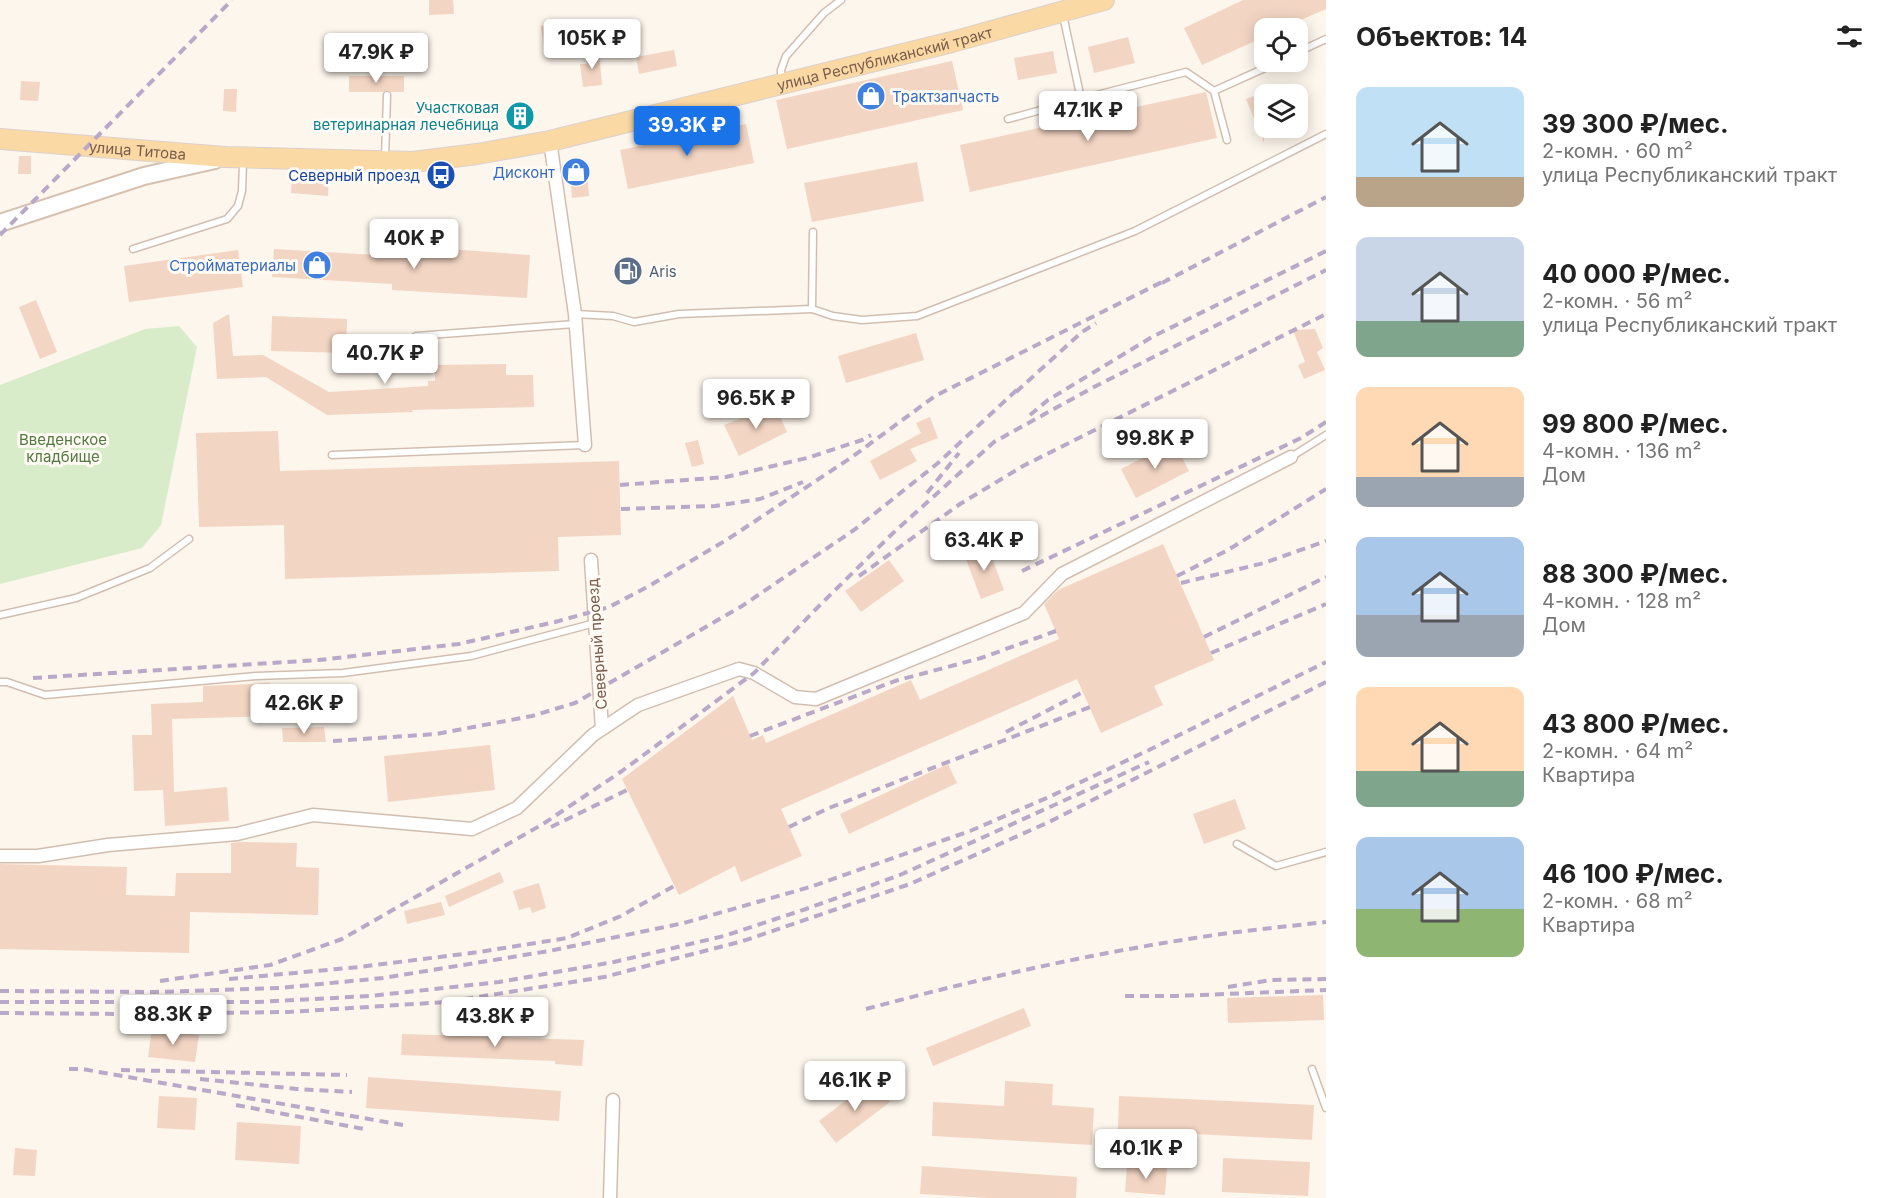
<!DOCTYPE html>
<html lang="ru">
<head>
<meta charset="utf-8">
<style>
  :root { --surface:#fff; --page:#f6f6f6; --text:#222; --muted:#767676; --accent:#1a73e8 }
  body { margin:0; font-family:Inter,sans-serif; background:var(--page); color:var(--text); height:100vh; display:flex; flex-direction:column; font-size:22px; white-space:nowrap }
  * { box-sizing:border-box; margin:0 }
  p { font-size:20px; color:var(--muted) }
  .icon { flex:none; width:33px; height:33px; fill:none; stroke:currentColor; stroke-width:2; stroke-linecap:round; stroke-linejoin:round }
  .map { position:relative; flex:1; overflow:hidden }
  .drawer { display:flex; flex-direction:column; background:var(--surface); width:570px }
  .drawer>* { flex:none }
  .controls { position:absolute; left:1254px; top:18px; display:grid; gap:12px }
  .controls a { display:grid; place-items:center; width:54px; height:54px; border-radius:12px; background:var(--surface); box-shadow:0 3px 15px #0003; font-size:30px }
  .price { position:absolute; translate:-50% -51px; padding:0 14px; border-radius:6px; background:#fff; color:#222; font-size:20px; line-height:39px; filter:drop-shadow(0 2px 3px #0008) }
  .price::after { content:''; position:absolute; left:50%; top:36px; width:18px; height:14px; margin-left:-9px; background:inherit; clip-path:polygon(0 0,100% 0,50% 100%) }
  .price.selected { background:var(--accent); color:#fff }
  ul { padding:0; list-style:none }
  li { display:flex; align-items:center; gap:18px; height:150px; padding:0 30px }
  li span { display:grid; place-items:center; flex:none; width:168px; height:120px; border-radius:12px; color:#555 }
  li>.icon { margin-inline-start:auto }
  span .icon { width:72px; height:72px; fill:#fffc; stroke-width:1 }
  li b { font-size:26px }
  h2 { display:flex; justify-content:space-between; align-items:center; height:72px; padding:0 30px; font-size:26px }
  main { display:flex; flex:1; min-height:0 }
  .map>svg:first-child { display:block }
  .green { fill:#d8ecc9 }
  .building { fill:#f3d5c3 }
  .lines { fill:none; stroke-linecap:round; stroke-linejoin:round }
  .lane-casing { stroke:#d1beb0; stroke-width:9 }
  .street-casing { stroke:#d1beb0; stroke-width:15 }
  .secondary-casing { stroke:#d6c0b0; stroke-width:20 }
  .primary-casing { stroke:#dad1cd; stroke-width:22 }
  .lane { stroke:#fff; stroke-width:6 }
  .street { stroke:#fff; stroke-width:12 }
  .secondary { stroke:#fff; stroke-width:16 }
  .primary { stroke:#fbd9a5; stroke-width:20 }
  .rail { stroke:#b9a8c9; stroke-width:4; stroke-dasharray:9 6; stroke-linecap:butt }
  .labels { text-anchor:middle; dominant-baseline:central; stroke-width:6; stroke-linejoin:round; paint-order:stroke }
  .street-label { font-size:15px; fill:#7a5c4d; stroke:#fffaf3 }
  .shop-label { font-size:15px; fill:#366cbe; stroke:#fffaf3; text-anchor:end }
  .culture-label { font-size:15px; fill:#0d838f; stroke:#fffaf3; text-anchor:end }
  .transit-label { font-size:15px; fill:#164399; stroke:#fffaf3; text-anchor:end }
  .service-label { font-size:15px; fill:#4e5e75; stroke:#fffaf3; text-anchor:start }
  .park-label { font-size:15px; fill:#537a41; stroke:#fffaf3 }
</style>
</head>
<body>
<main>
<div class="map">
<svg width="1326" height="1198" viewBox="0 0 1326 1198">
  <rect width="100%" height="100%" fill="#fdf6ec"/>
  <path class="green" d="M179,326l18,21 -36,178 -19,23 -142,36v-199l145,-56z"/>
  <g class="building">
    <path d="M429,0h24l1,14 -25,1z"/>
    <path d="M1243,0h83v9l-44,19h-18v9l-62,28 -18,-37z"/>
    <path d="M557,23l3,22 -16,2 -3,-21z"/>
    <path d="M1128,37l7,26 -41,10 -6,-26z"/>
    <path d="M674,50l3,16 -38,8 -3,-17z"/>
    <path d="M599,51l3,34 -19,2 -3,-23h7l-1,-12z"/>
    <path d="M1053,51l4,22 -39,7 -4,-22z"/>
    <path d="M952,61l11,49 -176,39 -11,-49z"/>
    <path d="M349,76h55v16h-13l-4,-2 -4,2h-34z"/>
    <path d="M21,81l19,1 -2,19 -18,-1z"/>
    <path d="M224,89h13l-1,23 -13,-1z"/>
    <path d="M1206,92l11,46 -247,54 -10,-47z"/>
    <path d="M1264,92v51l-18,-44z"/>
    <path d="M525,102l4,26 -14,2 -4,-26z"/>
    <path d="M746,124l8,39 -126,26 -8,-39z"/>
    <path d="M19,156h12v18h-13z"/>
    <path d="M586,160l3,36 -17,2 -3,-37z"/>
    <path d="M917,162l7,39 -112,21 -8,-39z"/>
    <path d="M292,175l37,3 -1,18 -37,-3z"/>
    <path d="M394,245l136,10 -3,43 -135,-8v-6l-120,-7 2,-28 120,7z"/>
    <path d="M238,250l5,37 -114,15 -5,-36z"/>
    <path d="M36,300l21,52 -17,7 -21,-52z"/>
    <path d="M229,314l4,42 30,-1 66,37 99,-6v-5h7v-16l71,-1v11h27l1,32 -122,3 1,2 -86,3 -61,-38 -49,2 -4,-56z"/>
    <path d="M272,316l75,3 -1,34 -75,-2z"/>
    <path d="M1315,329l8,19 -6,4 8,18 -21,9 -6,-14 7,-3 -12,-32z"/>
    <path d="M916,333l8,27 -78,23 -8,-27z"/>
    <path d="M775,405l12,27 -48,24 -15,-31z"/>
    <path d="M930,417l8,21 -28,11 7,12 -37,19 -10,-19 51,-28 -5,-10z"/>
    <path d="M278,431l2,40 339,-10 2,74 -63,2 1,34 -274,8 -1,-54 -85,2 -3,-94z"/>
    <path d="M698,440l6,24 -12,3 -7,-24z"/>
    <path d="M1174,442l15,29 -53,27 -15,-29z"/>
    <path d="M1163,544l51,116 -60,26 9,19 -62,28 -24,-54 -296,130 21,47 -61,26 -6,-16 -56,29 -57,-116 111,-83 19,44 11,-5 3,8 145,-63 9,20 139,-61 -15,-35 14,-14z"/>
    <path d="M987,545l17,45 -23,9 -17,-45z"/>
    <path d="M889,560l15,21 -43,31 -16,-21z"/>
    <path d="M270,683l1,33 -99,3 2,73 53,-5 2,34 -64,5 -2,-36 -29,1 -2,-56h20l-1,-31 52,-2v-16z"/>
    <path d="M324,727l2,15h-43l-1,-14z"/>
    <path d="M490,745l5,45 -107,12 -4,-46z"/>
    <path d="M948,764l9,19 -108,51 -9,-20z"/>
    <path d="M1235,799l11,30 -42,15 -11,-30z"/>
    <path d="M240,842l57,1 -1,24 23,1 -1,47 -128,-3 -1,41 -189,-4v-85l127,3 -1,28 49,1 1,-23h55v-30z"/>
    <path d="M500,872l4,10 -55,25 -4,-11z"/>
    <path d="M539,883l7,25 -14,5 -2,-6 -11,3 -6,-19z"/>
    <path d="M441,902l4,13 -38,9 -3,-13z"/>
    <path d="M1323,995l1,25 -96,3 -1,-25z"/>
    <path d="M1024,1008l7,18 -98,40 -7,-18z"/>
    <path d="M152,1029l47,6 -4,27 -47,-5z"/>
    <path d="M402,1034l182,6 -2,26 -27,-2v-3l-154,-6z"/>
    <path d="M368,1077l193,14 -2,30 -193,-13z"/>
    <path d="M873,1080l17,22 -54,41 -17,-22z"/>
    <path d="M1005,1081l48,3 -1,21 42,3 -2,37 -160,-9 1,-34 71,4z"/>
    <path d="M159,1096l38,2 -2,32 -38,-2z"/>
    <path d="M1119,1096l195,9 -2,35 -194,-10z"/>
    <path d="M237,1122l64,4 -2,38 -64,-4z"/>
    <path d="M15,1148l22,2 -2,26 -22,-1z"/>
    <path d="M1223,1158l87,4 -2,34 -86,-4z"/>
    <path d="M1127,1165l40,3 -2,27 -40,-3z"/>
    <path d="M922,1166l155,11 -1,21h-87l-69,-4z"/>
  </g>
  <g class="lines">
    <g class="lane-casing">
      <g id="lane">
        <path d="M1063,15l18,84 105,-27 28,19 13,49"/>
        <path d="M1298,52l28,-13"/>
        <path d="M781,80v-10l5,-14 38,-43 17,-13"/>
        <path d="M1214,91l64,-29"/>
        <path d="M1008,119l73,-20"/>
        <path d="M385,159l2,-64"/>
        <path d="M133,249l94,-30 11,-13 4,-15 1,-29"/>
        <path d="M812,309l21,7 29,4 55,-4 218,-85 191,-97"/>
        <path d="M575,314l38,2 21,6 45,-8 133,-5 1,-77"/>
        <path d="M416,336l159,-12"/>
        <path d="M332,455l253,-10"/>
        <path d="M1291,457l35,-22"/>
        <path d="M0,615l76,-17 74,-30 39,-29"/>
        <path d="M0,682h7l38,13 211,-19 87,-3 128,-17 124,-33"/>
        <path d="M1237,844l39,22 50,-14"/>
        <path d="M1312,1069l14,39"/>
      </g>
    </g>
    <g class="street-casing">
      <g id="street">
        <path d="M550,141l25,173 10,131"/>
        <path d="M591,560l11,169"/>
        <path d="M0,856h38l70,-11 129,-11 76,-19 159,14 45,-21 76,-73 45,-30 101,-36 15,4 41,24 21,2 208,-86 38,-39 229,-117"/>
        <path d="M610,1198l3,-98"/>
      </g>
    </g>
    <g class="secondary-casing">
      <path id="secondary" d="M0,223l144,-47 71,-16"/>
    </g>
    <g class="primary-casing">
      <g id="primary">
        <path id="s1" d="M0,139l225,18 188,5 64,-8 73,-13 402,-99 152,-42"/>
      </g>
    </g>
    <use href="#lane" class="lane"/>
    <use href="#street" class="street"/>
    <use href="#secondary" class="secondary"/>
    <use href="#primary" class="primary"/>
    <g class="rail">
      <path d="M0,235l232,-235"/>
      <path d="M1162,283l164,-86"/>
      <path d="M1016,392l66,-60 14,-9"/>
      <path d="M1030,415l18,-15 104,-63 174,-86"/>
      <path d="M620,485l106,-8 81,-19 55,-18 9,-5"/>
      <path d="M927,493l32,-40"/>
      <path d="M621,509l94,-3 45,-7 43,-17"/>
      <path d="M1022,571l279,-133 25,-16"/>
      <path d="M859,576l101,-72 63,-38 303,-152"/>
      <path d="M1177,576l51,-26 98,-61"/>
      <path d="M1181,583l83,-20 62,-22"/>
      <path d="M1204,637l122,-60"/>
      <path d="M1211,653l115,-49"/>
      <path d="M33,678l286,-18 140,-16 96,-22 54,-15 40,-21 79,-47 124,-82 83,-61 233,-117"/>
      <path d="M1006,732l77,-40"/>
      <path d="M750,736l145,-55 86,-23 75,-27"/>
      <path d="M333,741l103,-7 96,-18 43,-13 167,-97 112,-76 84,-67 83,-77"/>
      <path d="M551,827l76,-37"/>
      <path d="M789,827l40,-19 261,-101"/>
      <path d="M229,979l130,-12 120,-15 88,-14 54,-22 53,-30"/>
      <path d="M160,981l110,-16 72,-26 201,-115 79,-53 132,-98 65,-67 73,-72 102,-92 98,-54 234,-118"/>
      <path d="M1228,987l43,-7 55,-1"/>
      <path d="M0,991l155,1 124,-4 104,-10 166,-27 135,-28 126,-36 160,-56 79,-34 100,-47 177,-88"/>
      <path d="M1125,996h50l151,-6"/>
      <path d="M0,1002h257l113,-6 129,-14 115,-20 110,-26 82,-27 94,-34 249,-113"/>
      <path d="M866,1009c108,-29 218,-54 329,-71 43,-7 87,-11 131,-16"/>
      <path d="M0,1013l128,1 160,-2 158,-10 158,-25 139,-36 167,-57 139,-62 277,-140"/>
      <path d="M69,1069h13l321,56"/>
      <path d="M121,1070l226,5"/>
      <path d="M200,1079l97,10 55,3"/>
      <path d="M236,1105l128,24"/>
    </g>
  </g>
  <defs>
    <g id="shop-disc" transform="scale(1.5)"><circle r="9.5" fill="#3f7fe0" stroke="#fffaf3"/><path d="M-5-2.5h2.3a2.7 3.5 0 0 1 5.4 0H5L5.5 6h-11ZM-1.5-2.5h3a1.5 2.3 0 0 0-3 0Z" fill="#fff"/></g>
    <g id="building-disc" transform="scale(1.5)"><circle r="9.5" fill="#0f9aa8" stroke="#fffaf3"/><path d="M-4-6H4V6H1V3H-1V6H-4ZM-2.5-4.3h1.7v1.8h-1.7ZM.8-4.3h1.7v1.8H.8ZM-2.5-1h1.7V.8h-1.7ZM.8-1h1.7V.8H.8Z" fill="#fff"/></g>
    <g id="bus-disc" transform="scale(1.5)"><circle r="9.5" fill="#1a4fb4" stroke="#fffaf3"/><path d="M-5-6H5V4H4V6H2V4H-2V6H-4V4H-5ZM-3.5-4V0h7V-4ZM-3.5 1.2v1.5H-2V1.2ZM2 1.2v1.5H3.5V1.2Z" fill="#fff"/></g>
    <g id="fuel-disc" transform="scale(1.5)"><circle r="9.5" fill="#5c6f8a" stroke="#fffaf3"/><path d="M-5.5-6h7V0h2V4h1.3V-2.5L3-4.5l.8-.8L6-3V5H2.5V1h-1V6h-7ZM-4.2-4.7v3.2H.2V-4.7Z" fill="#fff"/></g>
  </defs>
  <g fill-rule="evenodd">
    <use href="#shop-disc" x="871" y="96"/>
    <use href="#building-disc" x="520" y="116"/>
    <use href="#shop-disc" x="576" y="172"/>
    <use href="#bus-disc" x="441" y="175"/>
    <use href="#shop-disc" x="317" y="265"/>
    <use href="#fuel-disc" x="628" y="271"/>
  </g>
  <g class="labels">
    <g class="street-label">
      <text stroke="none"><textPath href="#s1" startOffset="897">улица Республиканский тракт</textPath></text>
      <text stroke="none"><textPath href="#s1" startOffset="138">улица Титова</textPath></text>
      <text transform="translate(597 644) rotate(-94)">Северный проезд</text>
    </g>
    <g class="shop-label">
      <text x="892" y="96" text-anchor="start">Трактзапчасть</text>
      <text x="555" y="172">Дисконт</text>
      <text x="296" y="265">Стройматериалы</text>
    </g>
    <g class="culture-label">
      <text x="499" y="107">Участковая<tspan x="499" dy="17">ветеринарная лечебница</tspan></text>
    </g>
    <g class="transit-label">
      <text x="420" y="175">Северный проезд</text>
    </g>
    <g class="service-label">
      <text x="649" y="271">Aris</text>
    </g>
    <g class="park-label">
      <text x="63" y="439">Введенское<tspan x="63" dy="17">кладбище</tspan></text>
    </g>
  </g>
</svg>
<div class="controls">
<a><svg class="icon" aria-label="locate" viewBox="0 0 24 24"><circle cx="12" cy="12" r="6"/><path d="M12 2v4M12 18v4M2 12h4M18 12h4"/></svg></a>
<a><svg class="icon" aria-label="layers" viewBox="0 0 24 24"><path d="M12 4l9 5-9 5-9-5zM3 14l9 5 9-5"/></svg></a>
</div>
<b class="price" style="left:592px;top:70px">105K ₽</b>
<b class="price" style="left:376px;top:84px">47.9K ₽</b>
<b class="price" style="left:1088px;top:142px">47.1K ₽</b>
<b class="price selected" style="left:687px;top:157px">39.3K ₽</b>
<b class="price" style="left:414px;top:270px">40K ₽</b>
<b class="price" style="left:385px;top:385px">40.7K ₽</b>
<b class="price" style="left:756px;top:430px">96.5K ₽</b>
<b class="price" style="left:1155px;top:470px">99.8K ₽</b>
<b class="price" style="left:984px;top:572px">63.4K ₽</b>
<b class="price" style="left:304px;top:735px">42.6K ₽</b>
<b class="price" style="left:173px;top:1046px">88.3K ₽</b>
<b class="price" style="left:495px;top:1048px">43.8K ₽</b>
<b class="price" style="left:855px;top:1112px">46.1K ₽</b>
<b class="price" style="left:1146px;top:1180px">40.1K ₽</b>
</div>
<section class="drawer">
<h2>Объектов: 14<svg class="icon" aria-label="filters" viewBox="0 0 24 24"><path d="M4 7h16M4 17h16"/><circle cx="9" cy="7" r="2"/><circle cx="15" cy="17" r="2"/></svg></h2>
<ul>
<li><span style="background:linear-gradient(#bfe0f5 75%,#b9a48a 0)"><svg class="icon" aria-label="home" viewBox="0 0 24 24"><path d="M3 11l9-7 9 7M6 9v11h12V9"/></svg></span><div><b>39 300 ₽/мес.</b><p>2-комн. · 60 m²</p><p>улица Республиканский тракт</p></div></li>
<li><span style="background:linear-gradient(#c9d6e8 70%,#7fa58c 0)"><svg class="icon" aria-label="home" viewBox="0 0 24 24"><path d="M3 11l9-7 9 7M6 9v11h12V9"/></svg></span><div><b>40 000 ₽/мес.</b><p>2-комн. · 56 m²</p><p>улица Республиканский тракт</p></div></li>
<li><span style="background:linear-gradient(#ffd9b3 75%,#9aa5b1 0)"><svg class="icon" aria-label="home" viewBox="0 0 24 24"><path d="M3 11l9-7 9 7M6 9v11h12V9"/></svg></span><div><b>99 800 ₽/мес.</b><p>4-комн. · 136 m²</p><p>Дом</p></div></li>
<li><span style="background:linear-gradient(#a9c7e8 65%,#9aa5b1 0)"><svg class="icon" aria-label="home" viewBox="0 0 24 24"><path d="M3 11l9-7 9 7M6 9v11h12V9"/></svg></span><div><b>88 300 ₽/мес.</b><p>4-комн. · 128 m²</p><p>Дом</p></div></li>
<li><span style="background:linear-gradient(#ffd9b3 70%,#7fa58c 0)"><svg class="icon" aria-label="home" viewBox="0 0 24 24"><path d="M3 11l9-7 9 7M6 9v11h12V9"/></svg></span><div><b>43 800 ₽/мес.</b><p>2-комн. · 64 m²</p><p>Квартира</p></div></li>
<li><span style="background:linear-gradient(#a9c7e8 60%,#8fb573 0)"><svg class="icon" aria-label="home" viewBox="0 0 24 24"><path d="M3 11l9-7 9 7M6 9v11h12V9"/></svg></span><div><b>46 100 ₽/мес.</b><p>2-комн. · 68 m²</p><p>Квартира</p></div></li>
</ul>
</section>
</main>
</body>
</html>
